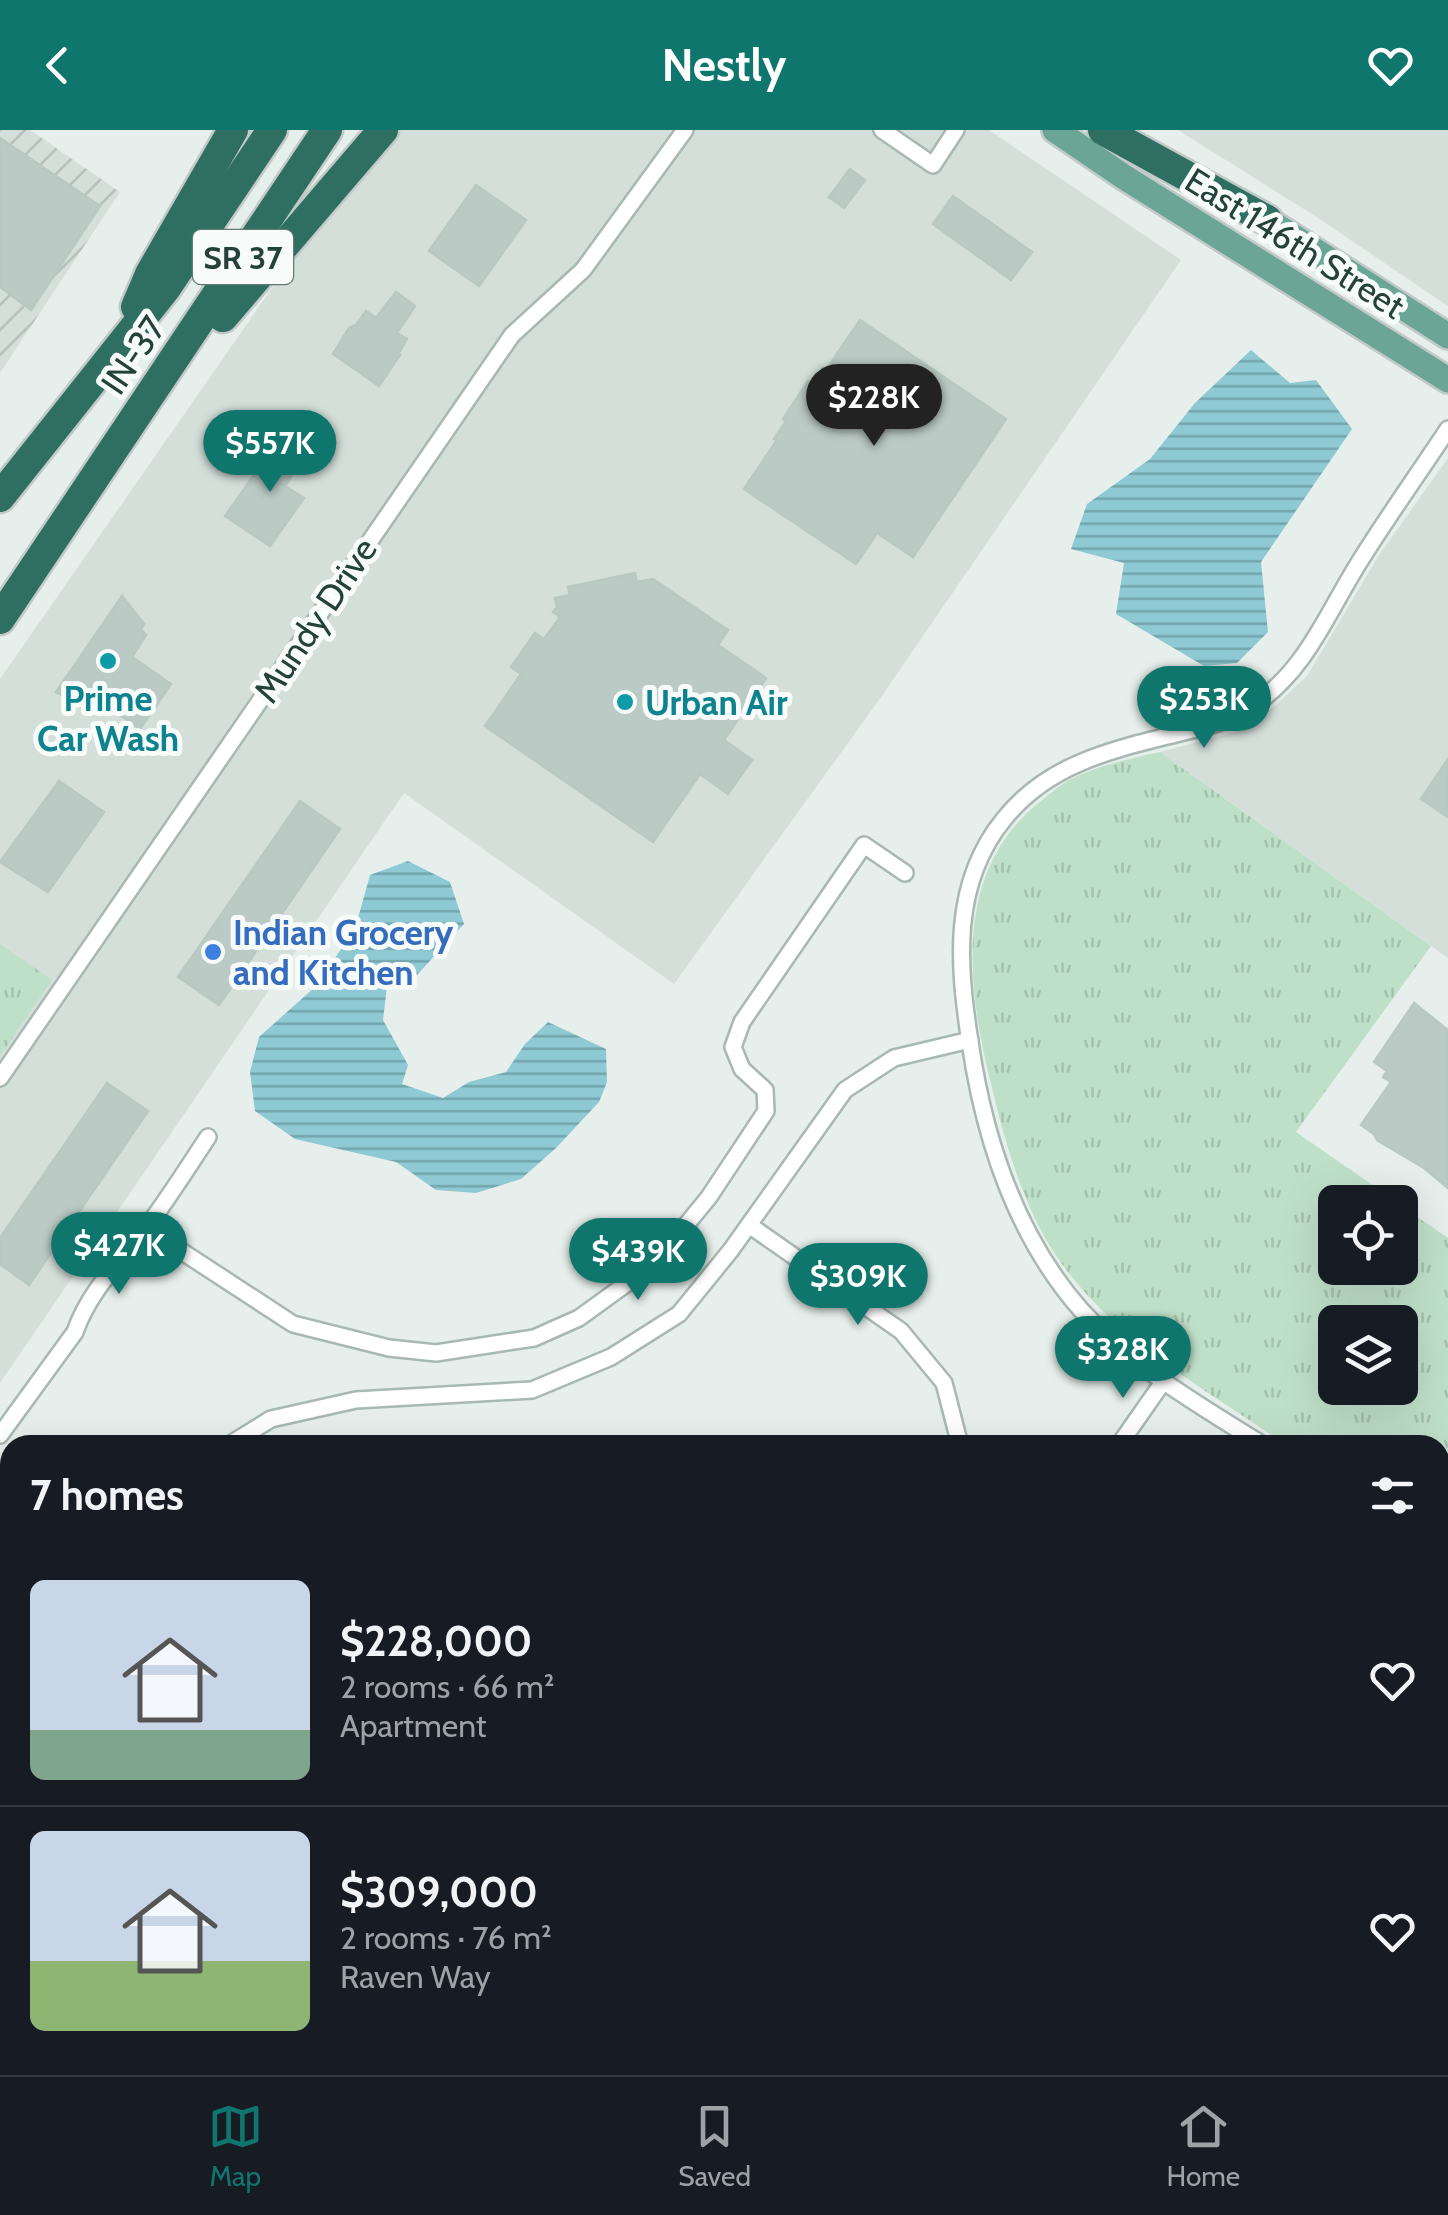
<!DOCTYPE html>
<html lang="en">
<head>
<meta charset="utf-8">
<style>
  :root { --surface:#171b24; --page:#20242c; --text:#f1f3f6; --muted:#9ea1a6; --line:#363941; --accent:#0f766e }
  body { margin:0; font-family:Cabin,sans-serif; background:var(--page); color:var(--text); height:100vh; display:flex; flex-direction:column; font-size:38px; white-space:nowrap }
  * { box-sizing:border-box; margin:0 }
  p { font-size:32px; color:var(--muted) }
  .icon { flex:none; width:55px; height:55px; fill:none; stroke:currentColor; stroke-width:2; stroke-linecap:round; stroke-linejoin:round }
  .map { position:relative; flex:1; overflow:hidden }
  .side { position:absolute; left:0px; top:1305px; width:1450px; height:640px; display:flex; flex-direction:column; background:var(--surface); border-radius:30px 30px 0 0; box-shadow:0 10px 40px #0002 }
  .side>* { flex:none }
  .fabs { position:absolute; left:1318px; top:1055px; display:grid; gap:20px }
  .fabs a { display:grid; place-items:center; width:100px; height:100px; border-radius:15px; background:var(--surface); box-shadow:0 10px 40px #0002; font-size:50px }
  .price { position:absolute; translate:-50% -85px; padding:0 22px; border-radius:35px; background:var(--accent); color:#fff; font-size:32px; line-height:65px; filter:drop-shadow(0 2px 5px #0008) }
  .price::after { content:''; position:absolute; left:50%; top:60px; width:30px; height:22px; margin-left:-15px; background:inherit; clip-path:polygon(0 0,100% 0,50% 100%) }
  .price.active { background:#222; color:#fff }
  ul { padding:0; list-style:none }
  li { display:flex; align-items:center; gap:30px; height:250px; padding:0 30px }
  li+li { border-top:2px solid var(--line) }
  li span { display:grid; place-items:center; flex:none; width:280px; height:200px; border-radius:15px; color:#555 }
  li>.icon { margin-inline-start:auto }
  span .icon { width:120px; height:120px; fill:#fffc; stroke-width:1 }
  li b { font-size:42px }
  h2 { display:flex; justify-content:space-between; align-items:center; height:120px; padding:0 30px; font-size:42px }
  header { display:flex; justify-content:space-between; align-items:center; height:130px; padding:0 30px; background:var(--accent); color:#fff; font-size:45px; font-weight:700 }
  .menu { display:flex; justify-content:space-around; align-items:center; height:140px; border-top:2px solid var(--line); background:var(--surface); font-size:28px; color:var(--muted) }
  .menu a { display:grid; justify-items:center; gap:5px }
  .menu .active { color:var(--accent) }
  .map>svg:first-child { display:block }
  .built { fill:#d4dfda }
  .industrial { fill:url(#industrial-furrows) }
  .grass { fill:url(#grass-tufts); fill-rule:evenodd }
  .water { fill:url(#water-rules) }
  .building { fill:#bbcac4; stroke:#b8c9c2; stroke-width:2.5 }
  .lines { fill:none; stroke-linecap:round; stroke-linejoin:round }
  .street-casing { stroke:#a8b8b2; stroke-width:20 }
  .secondary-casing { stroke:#a4bbb3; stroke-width:28 }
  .primary-casing { stroke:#c2cac8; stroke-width:30 }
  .highway-casing { stroke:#c2cac8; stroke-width:35 }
  .street { stroke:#fff; stroke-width:15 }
  .secondary { stroke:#fff; stroke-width:22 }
  .primary { stroke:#6aa596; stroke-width:25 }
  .highway { stroke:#2f6f62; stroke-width:30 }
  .culture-dot { fill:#0f9aa8; stroke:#f7fbf9; stroke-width:4 }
  .shop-dot { fill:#3f7fe0; stroke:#f7fbf9; stroke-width:4 }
  .labels { text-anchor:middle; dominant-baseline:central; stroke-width:10; stroke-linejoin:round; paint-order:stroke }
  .shield { fill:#f7fbf9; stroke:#637a73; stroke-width:2.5 }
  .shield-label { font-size:32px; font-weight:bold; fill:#24423a }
  .street-label { font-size:35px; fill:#24423a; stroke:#f7fbf9 }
  .culture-label { font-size:35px; font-weight:bold; fill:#0d838f; stroke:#f7fbf9 }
  .shop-label { font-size:35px; font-weight:bold; fill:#366cbe; stroke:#f7fbf9; text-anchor:start }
</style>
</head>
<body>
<header><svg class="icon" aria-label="back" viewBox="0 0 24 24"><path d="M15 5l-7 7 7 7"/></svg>Nestly<svg class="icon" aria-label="heart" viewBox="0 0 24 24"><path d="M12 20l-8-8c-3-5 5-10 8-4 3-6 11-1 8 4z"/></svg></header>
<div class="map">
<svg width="1448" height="1945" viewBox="0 0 1448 1945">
  <defs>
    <pattern id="industrial-furrows" width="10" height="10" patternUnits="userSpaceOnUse" patternTransform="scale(2.5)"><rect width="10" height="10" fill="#d4dfda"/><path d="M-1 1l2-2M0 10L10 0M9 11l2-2" fill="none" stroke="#b6c1bc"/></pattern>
    <pattern id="grass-tufts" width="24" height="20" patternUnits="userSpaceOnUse" patternTransform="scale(2.5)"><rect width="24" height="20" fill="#bfe0c8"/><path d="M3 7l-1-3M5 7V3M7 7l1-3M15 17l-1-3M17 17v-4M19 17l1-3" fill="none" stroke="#a4c1ad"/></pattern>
    <pattern id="water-rules" width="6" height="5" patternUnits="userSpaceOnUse" patternTransform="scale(2.5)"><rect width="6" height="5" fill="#8ec9d4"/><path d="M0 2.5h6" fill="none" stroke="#74a5ad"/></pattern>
  </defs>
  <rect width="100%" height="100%" fill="#e6efeb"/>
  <g class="built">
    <path d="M382,0h607l192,130 -302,440 -205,284 -270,-191 -404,590v-704z"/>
    <path d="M1178,0h270v176l-133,-90z"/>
    <path d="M1448,328v500l-288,-206 79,-21 36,-25 32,-30 72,-121z"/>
  </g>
  <path class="industrial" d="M0,0h30l90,62 -120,181z"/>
  <g class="grass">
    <path d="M1160,622l271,194 -135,186 101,70h-62v66h65v-63l48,33v250l-8,-2v-41h-147l-20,-9c-78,-53 -167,-103 -220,-185 -30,-47 -48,-108 -61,-163 -24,-95 -41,-212 44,-283 12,-9 24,-21 37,-27 28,-13 58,-20 87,-26zM1335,1192h65v66h-65z"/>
    <path d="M0,814l52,36 -52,76z"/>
  </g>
  <g class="water">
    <path d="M1251,220l39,33 26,-3 36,49 -91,133 7,70 -31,31 -33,3 -88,-52 8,-51 -53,-14 16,-45 63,-45 45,-56z"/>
    <path d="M408,731l42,21 14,42 -59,64 -18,-2 -4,34 25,45 -6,19 41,14 26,-16 37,-10 19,-28 23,-22 58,27 1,33 -8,20 -43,46 -35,31 -45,14 -40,-3 -40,-28 -101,-23 -40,-28 -5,-39 9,-35 56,-50 40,-58 15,-54z"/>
    <path d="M0,1486l10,7v72l-10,8z"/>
    <path d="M491,1935h157l-9,10h-141z"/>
  </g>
  <g class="building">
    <path d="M0,8l100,68 -69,104 -31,-23z"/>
    <path d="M850,39l15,11 -21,28 -15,-11z"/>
    <path d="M476,55l50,35 -47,66 -50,-35z"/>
    <path d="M953,66l79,56 -21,28 -78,-56z"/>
    <path d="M396,162l19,14 -18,27 10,6 -9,15 2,1 -21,31 -46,-32 16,-26 7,-3 10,-14 10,7z"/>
    <path d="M860,190l146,99 -93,138 -36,-24 -21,31 -112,-75 33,-49 -3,-1 12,-18 -3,-2 25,-38 4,3 11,-16 3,2z"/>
    <path d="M285,308l22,15 -22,33 19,12 -34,48 -45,-30 34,-48 3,1z"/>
    <path d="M635,443l2,9 16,-3 75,51 -10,15 48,33 -42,62 28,20 -24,34 -28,-20 -47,68 -168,-116 36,-52 -10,-7 24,-34 9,6 16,-22 -7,-5 4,-5 -2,-9 15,-3 -2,-8z"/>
    <path d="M122,466l22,28 -3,5 5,6 -14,22 39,27 -31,45 -40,-28 -7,11 -37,-20z"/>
    <path d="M1448,629v58l-27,-18z"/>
    <path d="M59,651l45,31 -56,80 -48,-30z"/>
    <path d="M300,671l40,28 -121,176 -41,-28z"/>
    <path d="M1414,873l34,27v158l-24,-20 -47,-28 -3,-6 -13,-9 30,-43 -8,-5 4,-6 -13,-9z"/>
    <path d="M107,953l41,28 -119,174 -29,-21v-26z"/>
  </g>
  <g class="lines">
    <g class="street-casing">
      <g id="street">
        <path d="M882,0l51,35 23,-35"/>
        <path d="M0,948l512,-743 71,-65 102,-140"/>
        <path d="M749,1095l152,106 43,52 16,62"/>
        <path d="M146,1098l147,96 96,24 47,5 98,-15 45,-20 76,-55 54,-66 57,-86 -1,-21 -23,-21 -9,-22 9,-25 122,-177 41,28"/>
        <path d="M0,1305l75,-103c14,-41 45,-70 71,-104 22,-29 42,-61 62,-91"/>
        <path d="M229,1315l42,-26 85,-19 176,-10 79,-33 68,-43 52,-64 114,-160 49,-32 76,-18"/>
        <path d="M1119,1315l44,-63"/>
        <path d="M1263,1315c-64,-40 -131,-78 -182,-135 -65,-74 -97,-172 -111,-268 -12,-78 -19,-158 34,-223 44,-55 107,-69 172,-85 28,-7 54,-12 78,-29 53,-36 73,-92 106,-144 28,-45 59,-88 88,-132"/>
        <path d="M0,1341l10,11"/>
        <path d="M1440,1372l8,2"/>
        <path d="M1440,1658l8,5"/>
        <path d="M0,1672l10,-14"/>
        <path d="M1440,1845l8,5"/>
        <path d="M1440,1876l8,-11"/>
        <path d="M1300,1935l15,10"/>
        <path d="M1130,1945l6,-10"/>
        <path d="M1393,1945l6,-10"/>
      </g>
    </g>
    <g class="secondary-casing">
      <g id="secondary">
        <path d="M0,1844l10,7"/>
        <path d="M0,1865l10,4"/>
        <path d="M118,1935l14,10"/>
      </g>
    </g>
    <g class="primary-casing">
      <g id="primary">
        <path d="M1055,0l69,47 324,203"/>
        <path d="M1250,79l198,127"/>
      </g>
    </g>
    <g class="highway-casing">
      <g id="highway">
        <path d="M1103,0l164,90"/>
        <path d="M136,177l14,-33 83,-144"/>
        <path d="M223,187l160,-187"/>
        <path d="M0,367l166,-209 106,-158"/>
        <path d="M0,489l327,-489"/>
      </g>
    </g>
    <use href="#street" class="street"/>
    <use href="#secondary" class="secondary"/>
    <use href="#primary" class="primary"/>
    <use href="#highway" class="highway"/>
  </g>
  <g class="culture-dot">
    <circle cx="108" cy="531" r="10"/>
    <circle cx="625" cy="572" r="10"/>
  </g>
  <circle class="shop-dot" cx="213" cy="822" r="10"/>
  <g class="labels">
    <rect class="shield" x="193" y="100" width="100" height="54" rx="8"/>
    <g class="shield-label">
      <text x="243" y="127">SR 37</text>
    </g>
    <g class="street-label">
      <text transform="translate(1295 113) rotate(32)">East 146th Street</text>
      <text transform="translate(133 225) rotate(-56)">IN-37</text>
      <text transform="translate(315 490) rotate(-56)">Mundy Drive</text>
    </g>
    <g class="culture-label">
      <text x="108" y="568">Prime<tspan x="108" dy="40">Car Wash</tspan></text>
      <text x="645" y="572" text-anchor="start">Urban Air</text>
    </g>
    <g class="shop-label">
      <text x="233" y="802">Indian Grocery<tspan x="233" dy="40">and Kitchen</tspan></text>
    </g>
  </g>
</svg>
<div class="fabs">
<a><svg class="icon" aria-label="locate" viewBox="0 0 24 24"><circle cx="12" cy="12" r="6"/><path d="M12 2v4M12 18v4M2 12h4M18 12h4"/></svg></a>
<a><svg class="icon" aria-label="layers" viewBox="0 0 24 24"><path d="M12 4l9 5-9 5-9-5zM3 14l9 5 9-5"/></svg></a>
</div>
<b class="price active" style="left:874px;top:319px">$228K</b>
<b class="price" style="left:270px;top:365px">$557K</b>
<b class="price" style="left:1204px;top:621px">$253K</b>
<b class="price" style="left:119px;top:1167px">$427K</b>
<b class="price" style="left:638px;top:1173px">$439K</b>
<b class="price" style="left:858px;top:1198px">$309K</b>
<b class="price" style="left:1123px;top:1271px">$328K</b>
<section class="side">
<h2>7 homes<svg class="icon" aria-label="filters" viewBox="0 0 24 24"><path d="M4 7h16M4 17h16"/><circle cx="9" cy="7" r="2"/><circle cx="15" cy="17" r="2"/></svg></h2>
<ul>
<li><span style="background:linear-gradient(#c9d6e8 75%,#7fa58c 0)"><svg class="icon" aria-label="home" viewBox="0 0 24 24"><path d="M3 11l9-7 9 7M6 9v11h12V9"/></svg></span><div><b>$228,000</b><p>2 rooms · 66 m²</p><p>Apartment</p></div><svg class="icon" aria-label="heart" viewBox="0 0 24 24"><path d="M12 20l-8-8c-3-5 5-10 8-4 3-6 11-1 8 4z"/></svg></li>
<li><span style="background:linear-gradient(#c9d6e8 65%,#8fb573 0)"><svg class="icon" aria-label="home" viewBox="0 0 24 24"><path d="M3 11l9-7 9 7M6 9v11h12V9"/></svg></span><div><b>$309,000</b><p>2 rooms · 76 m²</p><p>Raven Way</p></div><svg class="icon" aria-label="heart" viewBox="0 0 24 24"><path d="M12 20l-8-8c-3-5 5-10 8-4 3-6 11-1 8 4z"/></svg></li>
</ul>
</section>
</div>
<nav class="menu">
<a class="active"><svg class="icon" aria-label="map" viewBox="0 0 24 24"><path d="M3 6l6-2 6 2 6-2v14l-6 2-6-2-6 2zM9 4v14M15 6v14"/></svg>Map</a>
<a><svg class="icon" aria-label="saved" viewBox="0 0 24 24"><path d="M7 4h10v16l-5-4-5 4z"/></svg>Saved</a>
<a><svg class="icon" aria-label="home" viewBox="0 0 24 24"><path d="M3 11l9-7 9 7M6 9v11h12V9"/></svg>Home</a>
</nav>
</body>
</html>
